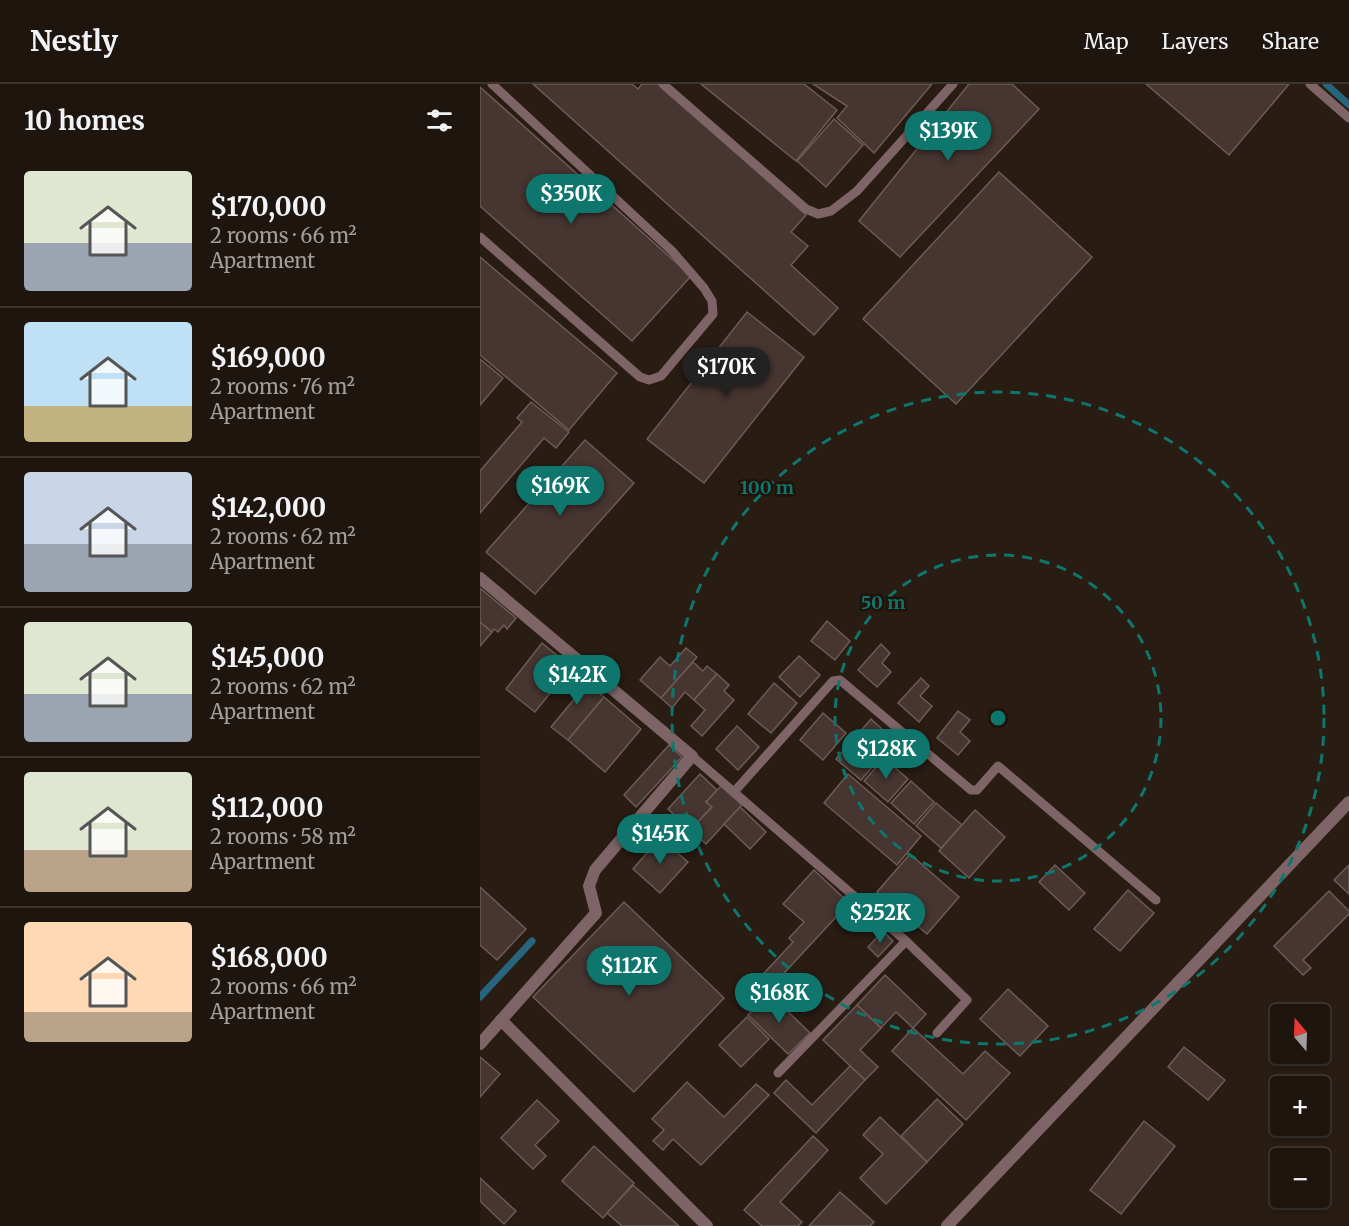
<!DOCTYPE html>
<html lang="en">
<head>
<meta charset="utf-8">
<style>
  :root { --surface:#1e150e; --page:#2b221c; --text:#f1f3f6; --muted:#a19f9e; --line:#3c342e; --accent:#0f766e }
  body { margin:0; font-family:Merriweather,serif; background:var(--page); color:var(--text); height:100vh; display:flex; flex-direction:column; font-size:22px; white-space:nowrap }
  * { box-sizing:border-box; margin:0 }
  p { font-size:20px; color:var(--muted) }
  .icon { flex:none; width:33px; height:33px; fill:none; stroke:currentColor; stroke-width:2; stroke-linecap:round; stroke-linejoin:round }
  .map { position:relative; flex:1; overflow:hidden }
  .side { display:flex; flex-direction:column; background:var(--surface); width:480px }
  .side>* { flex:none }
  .needle { width:39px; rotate:341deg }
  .tools { position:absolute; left:790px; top:920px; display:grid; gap:12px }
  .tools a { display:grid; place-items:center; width:60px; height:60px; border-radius:6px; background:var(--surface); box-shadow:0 2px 4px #0004,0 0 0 2px var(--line); font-size:30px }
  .price { position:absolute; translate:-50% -51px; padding:0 14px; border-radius:21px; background:var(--accent); color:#fff; font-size:20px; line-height:39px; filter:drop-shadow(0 2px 3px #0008) }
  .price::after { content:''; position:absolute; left:50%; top:36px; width:18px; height:14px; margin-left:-9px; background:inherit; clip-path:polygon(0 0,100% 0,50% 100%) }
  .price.selected { background:#222; color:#fff }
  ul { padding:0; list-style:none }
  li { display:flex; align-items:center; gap:18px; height:150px; padding:0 24px }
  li+li { border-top:2px solid var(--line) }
  li span { display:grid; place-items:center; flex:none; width:168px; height:120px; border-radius:6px; color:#555 }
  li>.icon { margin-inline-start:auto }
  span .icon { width:72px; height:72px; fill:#fffc; stroke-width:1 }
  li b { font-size:26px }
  h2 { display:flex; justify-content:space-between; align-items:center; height:72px; padding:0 24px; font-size:26px }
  header { display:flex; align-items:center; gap:36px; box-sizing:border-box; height:84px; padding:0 30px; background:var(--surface); border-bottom:2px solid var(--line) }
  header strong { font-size:28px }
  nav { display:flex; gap:33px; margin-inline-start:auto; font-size:21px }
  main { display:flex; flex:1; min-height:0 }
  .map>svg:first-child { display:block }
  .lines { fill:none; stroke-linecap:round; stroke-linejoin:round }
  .stream { stroke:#26657d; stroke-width:7 }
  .building { fill:#463531; stroke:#6e5b57; stroke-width:1.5 }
  .service { stroke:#7e6466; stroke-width:9 }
  .minor { stroke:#7e6466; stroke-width:12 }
  .ring { fill:none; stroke:#0f766e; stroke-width:3; stroke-dasharray:10 8 }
  .centre { fill:#0f766e; stroke:#1f130a; stroke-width:3 }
  .ring-label { font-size:18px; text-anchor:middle; font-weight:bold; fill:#0f766e; stroke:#1f130a; stroke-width:5; stroke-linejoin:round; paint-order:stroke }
</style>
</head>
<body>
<header>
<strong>Nestly</strong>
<nav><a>Map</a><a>Layers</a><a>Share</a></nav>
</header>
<main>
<section class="side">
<h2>10 homes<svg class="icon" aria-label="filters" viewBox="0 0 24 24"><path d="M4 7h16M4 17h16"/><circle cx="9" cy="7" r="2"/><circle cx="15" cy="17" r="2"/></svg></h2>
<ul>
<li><span style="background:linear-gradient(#dfe7d0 60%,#9aa5b1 0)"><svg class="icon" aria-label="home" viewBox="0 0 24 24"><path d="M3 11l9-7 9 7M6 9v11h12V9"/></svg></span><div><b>$170,000</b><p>2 rooms · 66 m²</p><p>Apartment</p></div></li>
<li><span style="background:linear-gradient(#bfe0f5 70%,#c2b280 0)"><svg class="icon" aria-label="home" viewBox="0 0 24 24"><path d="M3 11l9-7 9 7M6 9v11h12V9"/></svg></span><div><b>$169,000</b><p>2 rooms · 76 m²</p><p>Apartment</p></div></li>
<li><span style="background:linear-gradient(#c9d6e8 60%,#9aa5b1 0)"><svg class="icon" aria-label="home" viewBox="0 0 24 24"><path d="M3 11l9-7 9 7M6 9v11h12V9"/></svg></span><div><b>$142,000</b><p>2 rooms · 62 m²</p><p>Apartment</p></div></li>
<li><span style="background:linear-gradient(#dfe7d0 60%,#9aa5b1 0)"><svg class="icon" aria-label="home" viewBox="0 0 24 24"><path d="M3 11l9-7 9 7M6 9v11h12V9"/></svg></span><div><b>$145,000</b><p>2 rooms · 62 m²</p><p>Apartment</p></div></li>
<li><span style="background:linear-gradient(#dfe7d0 65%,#b9a48a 0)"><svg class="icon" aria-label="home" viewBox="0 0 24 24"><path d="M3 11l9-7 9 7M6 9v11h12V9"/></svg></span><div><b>$112,000</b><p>2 rooms · 58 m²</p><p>Apartment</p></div></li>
<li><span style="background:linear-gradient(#ffd9b3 75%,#b9a48a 0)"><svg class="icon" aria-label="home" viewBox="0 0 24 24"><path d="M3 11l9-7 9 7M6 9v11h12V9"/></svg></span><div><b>$168,000</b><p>2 rooms · 66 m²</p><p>Apartment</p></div></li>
</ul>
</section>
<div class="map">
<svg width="869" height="1142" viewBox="0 0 869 1142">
  <rect width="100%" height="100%" fill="#281c13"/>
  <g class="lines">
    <g class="stream">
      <path d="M846,0l23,21"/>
      <path d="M0,913l52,-56"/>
    </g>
  </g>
  <g class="building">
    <path d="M53,0h99l6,5 4,-5h17l147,131 -15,17 17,14 -17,19 47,43 -24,27z"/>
    <path d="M221,0h103l33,26 -41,51z"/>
    <path d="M333,0h119l-58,69 -37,-35 10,-12z"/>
    <path d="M489,0h43l27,25 -139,148 -41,-36z"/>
    <path d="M666,0h143l-60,71z"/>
    <path d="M0,3l211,189 -59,65 -152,-135z"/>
    <path d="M354,35l29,26 -37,42 -29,-26z"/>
    <path d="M519,88l93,85 -136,147 -93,-85z"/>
    <path d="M0,173l137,116 -48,57 -89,-75z"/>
    <path d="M267,228l57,45 -100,126 -57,-44z"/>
    <path d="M0,275l23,19 -23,27z"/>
    <path d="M51,318l38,30 -13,16 -12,-10 -64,75v-42l42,-49 -5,-4z"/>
    <path d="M105,356l49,43 -99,111 -49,-42z"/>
    <path d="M0,504l36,30 -9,11 -3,-4 -6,7 -4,-3 -2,3 -12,-10z"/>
    <path d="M347,537l23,20 -15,19 -24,-19z"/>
    <path d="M0,538l12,10 -12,14z"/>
    <path d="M62,559l29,24 -36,45 -29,-23z"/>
    <path d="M401,560l9,9 -8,10 9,9 -14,15 -19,-17z"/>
    <path d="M206,564l11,9 -36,41 -21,-18 20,-23 10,9z"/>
    <path d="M319,572l21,19 -20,22 -21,-20z"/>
    <path d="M213,578l10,9 4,-5 10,8 -23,26 -9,-8 -13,16 -11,-10z"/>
    <path d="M92,587l32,26 -36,43 -17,-13 25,-30 -14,-13z"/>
    <path d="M237,590l12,11 -5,6 10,9 -32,36 -11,-10 14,-16 -11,-10z"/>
    <path d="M441,594l8,8 -9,10 12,10 -13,16 -21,-19z"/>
    <path d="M294,599l23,20 -26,30 -23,-19z"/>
    <path d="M124,613l37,32 -36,43 -37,-32z"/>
    <path d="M478,627l12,9 -10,12 10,9 -12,14 -21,-17z"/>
    <path d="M343,629l23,20 -23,27 -23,-20z"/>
    <path d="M391,635l11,10 -14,17 13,11 -20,23 -25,-21z"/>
    <path d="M257,642l22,21 -21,23 -22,-21z"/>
    <path d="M189,661l13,12 -46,50 -12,-12z"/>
    <path d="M404,674l24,21 -20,23 -24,-21z"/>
    <path d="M220,690l17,16 -11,12 6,5 -22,23 -22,-21z"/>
    <path d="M368,690l73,62 -24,29 -73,-62z"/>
    <path d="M431,697l23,21 -20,22 -23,-21z"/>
    <path d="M241,702l21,19 -36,39 -16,-14 22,-23 -6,-5z"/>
    <path d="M456,719l26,22 -21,23 -25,-22z"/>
    <path d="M260,723l26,25 -16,17 -26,-25z"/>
    <path d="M495,726l30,27 -36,41 -30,-27z"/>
    <path d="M180,754l28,24 -28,31 -27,-24z"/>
    <path d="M430,770l49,43 -32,37 -50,-42z"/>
    <path d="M575,781l30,28 -16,17 -30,-28z"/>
    <path d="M869,781v29l-15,-14z"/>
    <path d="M334,786l35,33 -88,95 -19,-18 5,-5 8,8 38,-41 -4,-4 15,-16 -21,-18z"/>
    <path d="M0,803l46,42 -29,31 -17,-15z"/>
    <path d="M648,806l26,23 -34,38 -26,-22z"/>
    <path d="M849,807l20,20v3l-46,46 8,8 -8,7 -29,-29z"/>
    <path d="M144,818l100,96 -90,94 -101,-95z"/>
    <path d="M403,847l10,10 -15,16 -10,-10z"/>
    <path d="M405,891l41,39 -13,14 -17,-16 -15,16 -24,-23z"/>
    <path d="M528,905l40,37 -28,30 -40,-37z"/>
    <path d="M289,909l41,40 -22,21 -40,-39z"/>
    <path d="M377,921l24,23 -21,22 18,17 -13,13 -42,-40z"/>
    <path d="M267,933l22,22 -28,28 -22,-22z"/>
    <path d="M433,944l50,46 22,-23 25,22 -44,47 -74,-69z"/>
    <path d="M704,963l41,33 -17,20 -40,-33z"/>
    <path d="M0,973l20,17 -20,23z"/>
    <path d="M370,982l15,14 -49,53 -42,-40 12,-13 26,25z"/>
    <path d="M207,998l37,35 32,-33 13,11 -68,70 -28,-26 -10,11 -10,-9 11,-11 -12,-11z"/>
    <path d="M457,1015l26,25 -36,38 -26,-26z"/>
    <path d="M57,1016l22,21 -24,24 11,11 -13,13 -32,-31z"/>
    <path d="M400,1033l47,45 -41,42 -26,-26 23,-24 -20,-19z"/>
    <path d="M664,1037l31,25 -54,68 -31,-24z"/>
    <path d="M333,1052l15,14 -48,52 22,20 -4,4h-36l-18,-16z"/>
    <path d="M114,1062l40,37 -31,35 -41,-37z"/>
    <path d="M0,1094l36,33 -12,13 -24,-23z"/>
    <path d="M153,1101l46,41h-57l-15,-13z"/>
    <path d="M360,1108l34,30 -4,4h-61z"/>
  </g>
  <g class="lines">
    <g class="service">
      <path d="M183,0l143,125 12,5 13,-3 26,-20 96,-107"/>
      <path d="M830,0l39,34"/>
      <path d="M0,153l160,140 9,3 12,-4 52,-62 -1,-13 -8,-13 -32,-37 -180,-167"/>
      <path d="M212,672l214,185 61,59 -30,33"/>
      <path d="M254,708l99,-111 7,-1 131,110h6l21,-24 158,134"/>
      <path d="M298,989l128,-132"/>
    </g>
    <g class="minor">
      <path d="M0,494l212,178 -97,114 -6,16 7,27 -116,131"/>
      <path d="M21,936l206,206"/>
      <path d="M467,1142l402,-424"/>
    </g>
  </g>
  <g class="ring">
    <circle cx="518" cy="634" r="163"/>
    <circle cx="518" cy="634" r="326"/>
  </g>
  <circle cx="518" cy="634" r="9" class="centre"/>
  <g class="ring-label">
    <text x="287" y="410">100 m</text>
    <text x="403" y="525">50 m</text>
  </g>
</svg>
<div class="tools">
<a><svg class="needle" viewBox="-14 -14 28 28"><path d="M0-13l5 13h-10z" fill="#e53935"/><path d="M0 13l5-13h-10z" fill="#a19f9e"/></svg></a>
<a>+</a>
<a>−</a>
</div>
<b class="price" style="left:468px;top:78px">$139K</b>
<b class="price" style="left:91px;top:141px">$350K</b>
<b class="price selected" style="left:246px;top:314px">$170K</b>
<b class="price" style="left:80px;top:433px">$169K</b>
<b class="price" style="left:97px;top:622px">$142K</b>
<b class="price" style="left:406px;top:696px">$128K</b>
<b class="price" style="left:180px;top:781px">$145K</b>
<b class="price" style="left:400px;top:860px">$252K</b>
<b class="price" style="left:149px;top:913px">$112K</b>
<b class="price" style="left:299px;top:940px">$168K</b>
</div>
</main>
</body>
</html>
